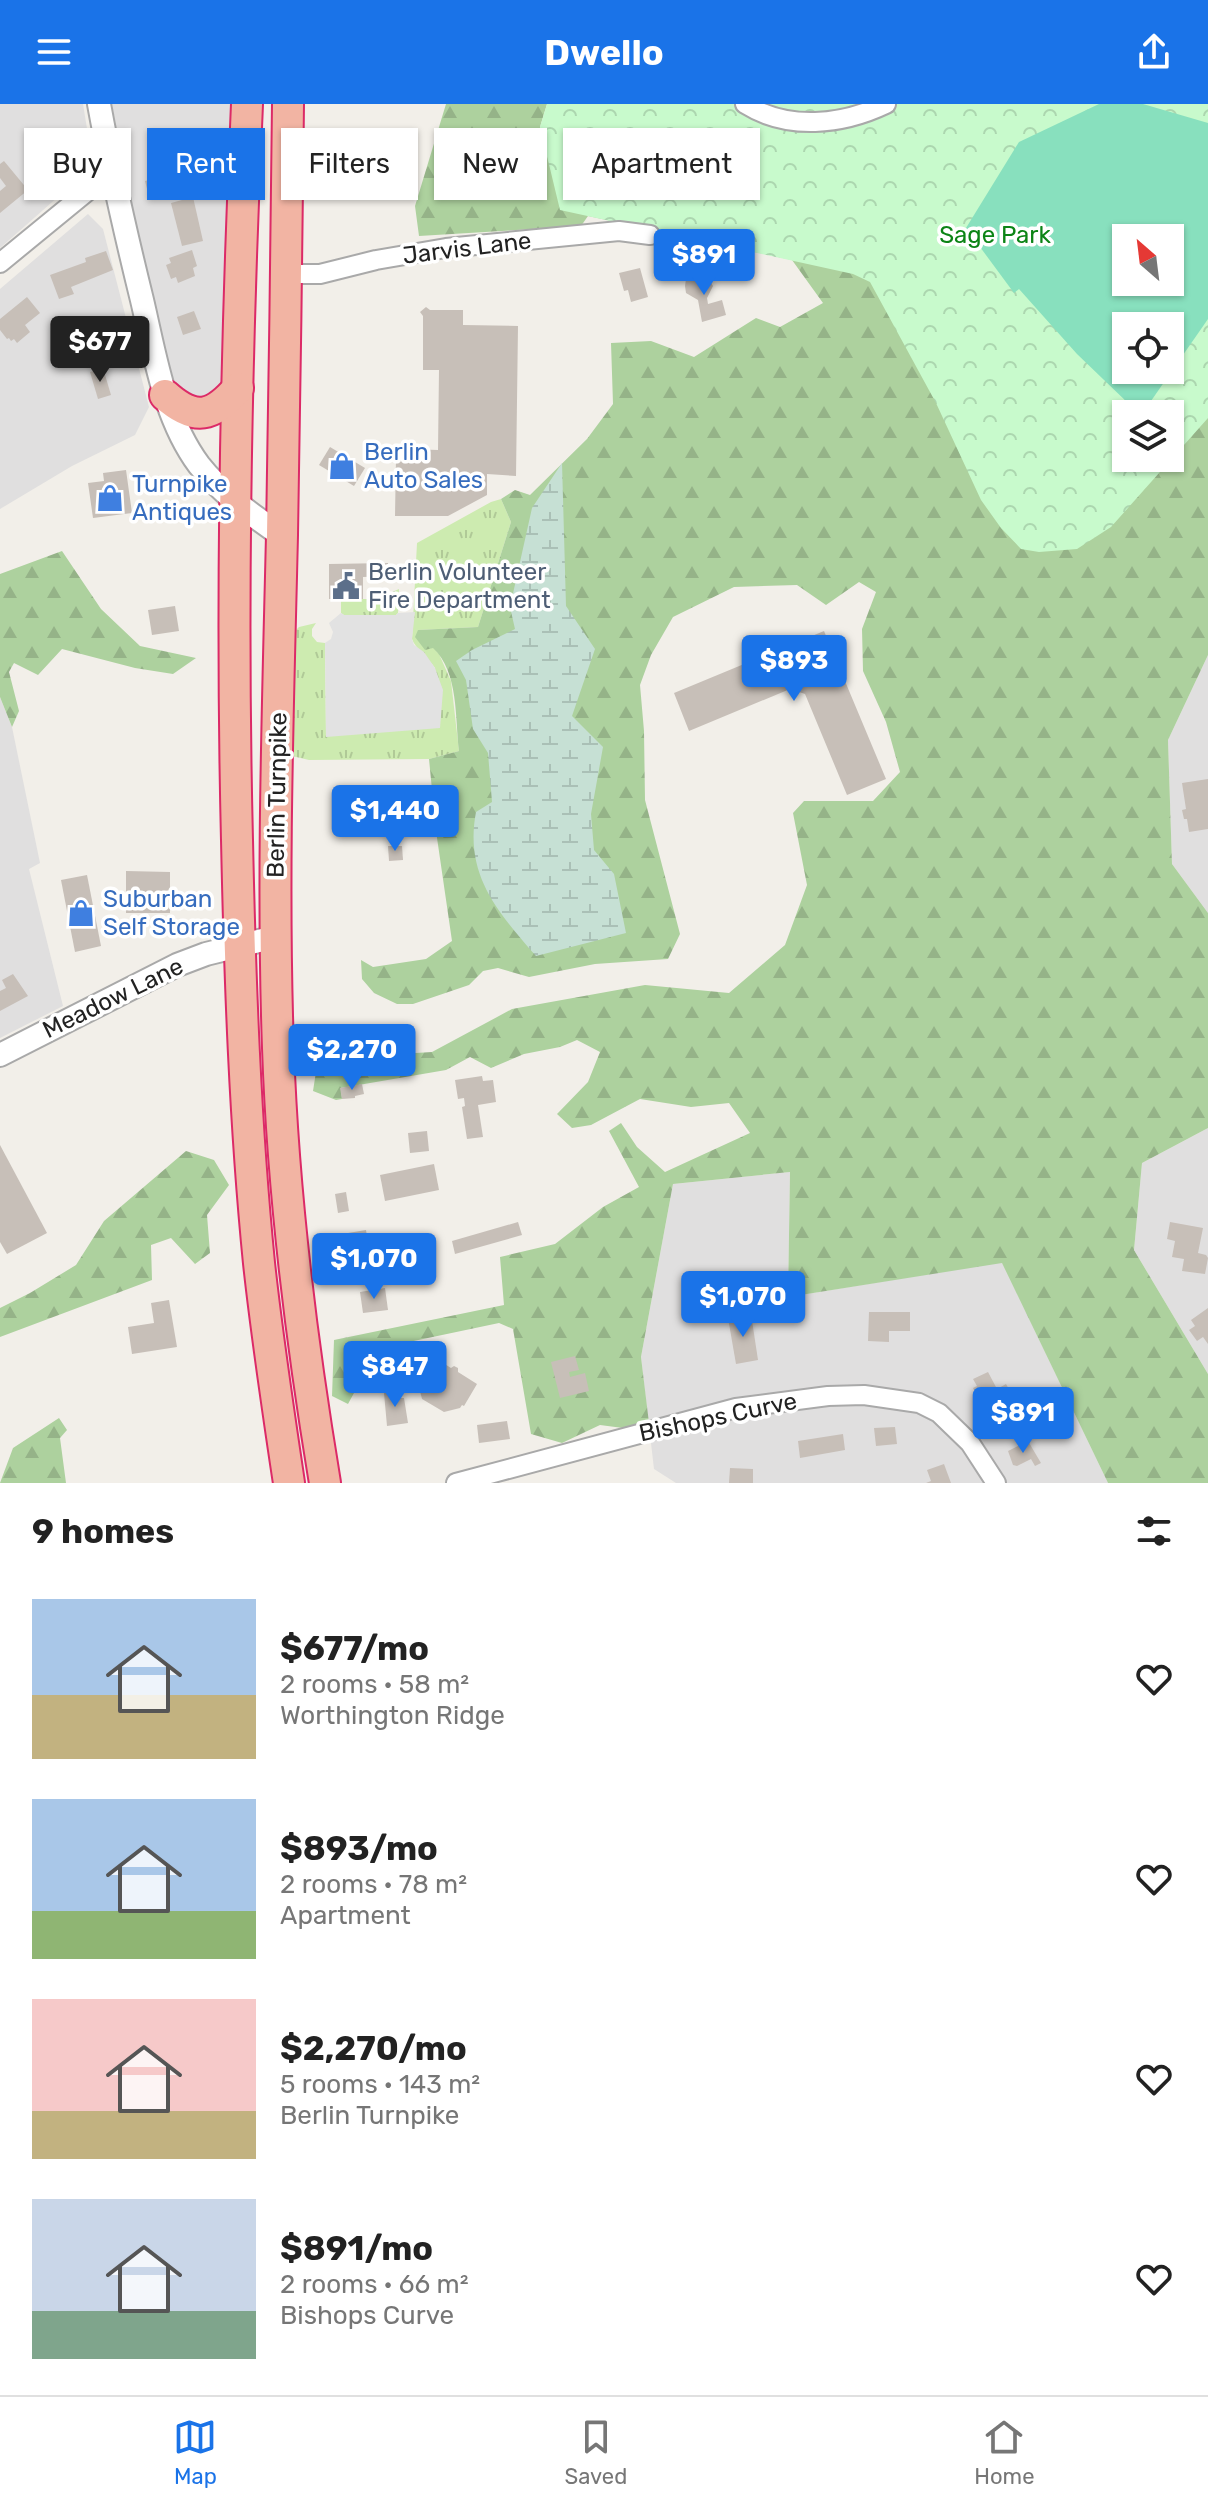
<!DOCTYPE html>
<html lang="en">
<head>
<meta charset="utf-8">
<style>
  :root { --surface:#fff; --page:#f2f2f2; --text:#222; --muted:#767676; --line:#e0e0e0; --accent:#1a73e8 }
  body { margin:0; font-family:Rubik,sans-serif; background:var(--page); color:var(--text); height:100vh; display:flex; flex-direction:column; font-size:30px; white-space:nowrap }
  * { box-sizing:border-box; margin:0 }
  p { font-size:26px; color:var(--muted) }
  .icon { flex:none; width:44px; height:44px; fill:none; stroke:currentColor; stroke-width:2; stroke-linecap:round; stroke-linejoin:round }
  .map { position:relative; height:1379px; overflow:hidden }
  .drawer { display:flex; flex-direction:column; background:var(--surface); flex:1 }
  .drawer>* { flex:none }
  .banner { position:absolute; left:24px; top:24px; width:800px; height:72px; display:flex; gap:16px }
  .needle { width:52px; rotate:332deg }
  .buttons { position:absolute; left:1112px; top:120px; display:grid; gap:16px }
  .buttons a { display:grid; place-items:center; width:72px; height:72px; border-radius:0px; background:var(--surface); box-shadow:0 2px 6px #0004; font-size:40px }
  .price { position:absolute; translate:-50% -68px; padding:0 18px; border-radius:8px; background:var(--accent); color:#fff; font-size:26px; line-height:52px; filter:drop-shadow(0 2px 4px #0008) }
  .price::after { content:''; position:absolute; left:50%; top:48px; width:24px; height:18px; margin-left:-12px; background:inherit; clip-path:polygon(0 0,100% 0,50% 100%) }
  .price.selected { background:#222; color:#fff }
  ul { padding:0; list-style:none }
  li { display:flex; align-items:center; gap:24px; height:200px; padding:0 32px }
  li span { display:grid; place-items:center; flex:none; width:224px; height:160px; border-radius:0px; color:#555 }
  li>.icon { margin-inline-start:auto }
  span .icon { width:96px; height:96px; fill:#fffc; stroke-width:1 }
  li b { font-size:34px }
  h2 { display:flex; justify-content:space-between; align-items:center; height:96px; padding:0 32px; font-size:34px }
  .tag { padding:0 28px; border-radius:0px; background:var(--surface); box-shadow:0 2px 6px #0004; font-size:28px; line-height:72px }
  .tag.selected { background:var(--accent); color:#fff }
  header { display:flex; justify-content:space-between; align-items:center; height:104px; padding:0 32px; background:var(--accent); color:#fff; font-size:36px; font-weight:700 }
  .dock { display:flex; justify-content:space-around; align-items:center; height:112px; border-top:2px solid var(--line); background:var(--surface); font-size:22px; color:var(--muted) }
  .dock a { display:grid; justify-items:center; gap:4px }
  .dock .selected { color:var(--accent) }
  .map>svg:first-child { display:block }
  .residential { fill:#e0dfdf }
  .grass { fill:url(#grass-tufts) }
  .forest { fill:url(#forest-firs) }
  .wetland { fill:url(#wetland-marsh) }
  .park { fill:url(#park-crowns); fill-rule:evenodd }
  .pitch { fill:#88e0be; fill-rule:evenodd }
  .parking { fill:#e2e2e2 }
  .building { fill:#c7bfb8 }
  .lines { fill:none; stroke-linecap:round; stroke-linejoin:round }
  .minor-casing { stroke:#a9a9a9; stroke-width:22 }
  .tertiary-casing { stroke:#a9a9a9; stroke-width:26 }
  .trunk-casing { stroke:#dc2a67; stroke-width:34 }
  .minor { stroke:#fff; stroke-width:18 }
  .tertiary { stroke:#fff; stroke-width:22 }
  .trunk { stroke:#f2b4a3; stroke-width:30 }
  .labels { text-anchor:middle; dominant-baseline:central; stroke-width:7; stroke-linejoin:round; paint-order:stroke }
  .park-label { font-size:24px; fill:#0c8416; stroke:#fff }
  .street-label { font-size:24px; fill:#222; stroke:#fff }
  .shop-label { font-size:24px; fill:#366cbe; stroke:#fff; text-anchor:start }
  .service-label { font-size:24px; fill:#4e5e75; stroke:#fff; text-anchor:start }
</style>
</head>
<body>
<header><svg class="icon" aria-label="menu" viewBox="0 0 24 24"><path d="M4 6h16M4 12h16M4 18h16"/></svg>Dwello<svg class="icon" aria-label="share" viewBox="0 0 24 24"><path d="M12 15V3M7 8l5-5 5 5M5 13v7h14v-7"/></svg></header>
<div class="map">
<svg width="1208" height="1379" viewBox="0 0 1208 1379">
  <defs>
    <pattern id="grass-tufts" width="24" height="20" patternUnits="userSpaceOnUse" patternTransform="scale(2)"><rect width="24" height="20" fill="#cdebb0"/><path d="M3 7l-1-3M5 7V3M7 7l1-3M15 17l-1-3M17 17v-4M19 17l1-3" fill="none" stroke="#b0c997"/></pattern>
    <pattern id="forest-firs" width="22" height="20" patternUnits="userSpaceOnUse" patternTransform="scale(2)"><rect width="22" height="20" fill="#add19e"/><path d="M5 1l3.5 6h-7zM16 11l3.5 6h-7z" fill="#95b388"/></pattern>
    <pattern id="wetland-marsh" width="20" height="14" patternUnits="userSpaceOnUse" patternTransform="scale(2)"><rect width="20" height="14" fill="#c6e0d4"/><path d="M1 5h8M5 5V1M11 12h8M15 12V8" fill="none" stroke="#aac0b6"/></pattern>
    <pattern id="park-crowns" width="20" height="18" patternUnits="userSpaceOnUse" patternTransform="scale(2)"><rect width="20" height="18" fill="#c8facc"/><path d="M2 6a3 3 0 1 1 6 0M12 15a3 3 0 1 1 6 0" fill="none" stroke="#acd6af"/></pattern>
  </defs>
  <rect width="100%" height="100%" fill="#f2efe9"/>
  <g class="residential">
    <path d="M0,0h83l10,62 -93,82z"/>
    <path d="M112,0h122l-11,278 -18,22 -30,-16 -40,-164z"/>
    <path d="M88,110l15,15 46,178 -14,28 -63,31 -72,43v-220z"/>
    <path d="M1208,551v258l-36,-49 -4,-124z"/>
    <path d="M0,593l12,30 28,136 -11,6 34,137 -63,32z"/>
    <path d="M1208,1024v246l-74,-124 8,-87z"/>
    <path d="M790,1068l-2,125 214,-35 106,221h-432l-22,-14 -13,-112 32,-173z"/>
  </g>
  <g class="grass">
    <path d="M501,395l10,23 -33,105 -60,3 21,24 12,27 8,70 -30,8 -120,1 -17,-4 2,-124 5,-5 17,-4 -4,6v7l5,6 8,1 1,94 109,-69c-6,-9 -20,-20 -23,-29l5,-96 74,-41z"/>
    <path d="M399,485l-1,24 -2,2h-52l-3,-2v-14h35z"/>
  </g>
  <g class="forest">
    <path d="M446,0h101l-7,23 21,82 155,-105 407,358 47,-4 38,-68v265l-40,85 4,124 36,49v215l-66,35 -8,87 74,124v109h-100l-106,-220 -214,34 2,-125 -117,12 -32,173 8,66 -26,5 -23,-3 -38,18 -31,-9 -18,-105 -14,-6 -147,31 2,39 -6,11 -16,-8 2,-56 170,-35 -4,-48 55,-13 48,-37 36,-20 -30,-56 12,-8 16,24 28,25 85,-39 -21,-30 -38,4 -51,-8 -49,26 -19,3 -15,-14 31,-32 12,-30 -23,-12 -17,7 -36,7 -33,14 -21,-11 -24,13 -105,18 1,11 -6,1 -23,-9 5,-32 114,-7 80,-43 133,-24 84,8 56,-48 22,-60 -14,-72 11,-12h69l27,-29 -14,-50 -23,-51 -1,-42 14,-37 -17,-10 -33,23 -29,-20 -63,2 -61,30 -22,38 -11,30 4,46 1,69 35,134 -12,25 -73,5 -66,13 -31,-9 -15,3 -14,14 -56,19h-16l-23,-11 -12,-14 -1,-19 12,7 53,-8 26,-18 -16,-110 -7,-72 30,-8c-4,-32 0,-79 -26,-103l-8,2 -10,-13 3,-7 60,-3 33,-105 -10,-23 14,-9 15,5 57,-56 26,-35 -2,-61 40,-2 43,16 62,-39 24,9 43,-24 -31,-43 -204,-44 -7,10 -162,10 -4,-30z"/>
    <path d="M62,447l39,58 39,37 56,12 -23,16 -38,-6 -73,-19 -24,26 -24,-12 -5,9 10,39 -7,16 -12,-30v-123z"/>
    <path d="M186,1047l28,9 15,25 -22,30 3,38 -15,11 -24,-26 -20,7 1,35 -152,57v-29l30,-15 46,-28 28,-44z"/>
    <path d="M59,1314l8,12 -7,8 6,45h-66l13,-35z"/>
  </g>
  <path class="wetland" d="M562,359l4,143 29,43 -23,67 31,31 -12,67 3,36 20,24 12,59 -90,23c-38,-44 -72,-81 -60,-144l16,-10 -4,-49 -15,-24 -7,-49 -10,-19 16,-11 43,-21 -5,-22 22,-99z"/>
  <path class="park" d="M547,0h661v314l-97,109 -34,22 -38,3 -18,-3 -20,-21 -20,-28 -45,-97 -66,-121 -17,-8 -293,-64 -20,-83zM1126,134h44v44h-44zM1126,222h44v44h-44zM1126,310h44v44h-44z"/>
  <path class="pitch" d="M1099,0h44l65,19v196l-57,82 -22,3 -52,-50 -58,-65 -5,4 -48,-65 53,-86zM1126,134h44v44h-44zM1126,222h44v44h-44z"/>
  <path class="parking" d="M415,508l-3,27 2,6 10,7 11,16 8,22 -3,38 -114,9 -1,-94 6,-4 2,-7 -4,-9 12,-10 3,2h52l2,-2z"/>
  <g class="building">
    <path d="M4,57l24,29 -28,23v-22l6,-5 -6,-8v-14z"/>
    <path d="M166,71l5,17 -22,5 -4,-16z"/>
    <path d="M193,93l10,44 -21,5 -11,-43z"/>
    <path d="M192,146l5,16 -4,2 2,8 -17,7 -2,-6 -5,2 -5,-14 5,-2 -2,-5z"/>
    <path d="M106,147l7,19 -42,17 3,7 -15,5 -9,-24 36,-13 -1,-4z"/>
    <path d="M640,164l8,29 -17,5 -3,-12 -4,1 -5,-18z"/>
    <path d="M699,168l7,2 7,12 -6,12 1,6 14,-4 4,15 -24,7 -4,-22 -12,-7 -1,-7 1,-7z"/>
    <path d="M27,193l13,16 -15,12 5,7 -13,11 -3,-4 -3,2 -2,-3 -2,1 -7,-9v-11z"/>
    <path d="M426,203l4,3h33v15l55,1 -2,150 -29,-2v21l-39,21h-53l1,-58h13v-9l29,1 1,-80h-16v-54l-3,-4z"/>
    <path d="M194,207l7,18 -18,6 -6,-18z"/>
    <path d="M103,264l8,27 -13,4 -8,-27z"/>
    <path d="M330,343l35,21 -11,18 -35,-21z"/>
    <path d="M126,366l6,43 -39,5 -5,-35 16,-2 -1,-8z"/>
    <path d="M388,459v13l-25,1v22h-34v-35z"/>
    <path d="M175,502l4,25 -27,4 -4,-25z"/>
    <path d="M824,527l62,148 -39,16 -42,-101 -15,-5 -101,42 -15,-38z"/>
    <path d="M1208,675v50l-19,3 -2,-13h-3l-2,-9 4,-1 -4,-26z"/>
    <path d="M374,710h4v3l21,-1v9l-22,1z"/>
    <path d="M388,742h14l1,14 -14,1z"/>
    <path d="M126,767l44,1v41h-44z"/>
    <path d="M87,771l14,71 -26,6 -14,-72z"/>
    <path d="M13,870l15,22 -28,15v-20l6,-3 -4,-8z"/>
    <path d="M482,972l1,5 10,-1 3,22 -18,3 5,32 -16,2 -5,-32 3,-1 -1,-8 -6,1 -3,-19z"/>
    <path d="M362,980l2,10 -9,2v2l-13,1 -2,-11z"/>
    <path d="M427,1027l2,20 -19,2 -2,-20z"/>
    <path d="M0,1041l47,88 -40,21 -7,-12z"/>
    <path d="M434,1060l5,26 -54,11 -5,-26z"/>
    <path d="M346,1088l3,19 -11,2 -3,-19z"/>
    <path d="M518,1118l4,13 -67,19 -3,-13z"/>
    <path d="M1170,1118l33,6 -5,25 8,2 2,3 -3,16 -23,-3 2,-12 -12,-2 3,-16 -8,-2z"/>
    <path d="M366,1126l7,44 -24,4 -7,-44z"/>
    <path d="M385,1184l3,22 -25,3 -3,-21z"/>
    <path d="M169,1196l8,47 -45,7 -4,-27 26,-4 -3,-20z"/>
    <path d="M1208,1204v36l-5,-7 -6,4 -8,-11 6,-4 -4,-6z"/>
    <path d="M869,1208h41v19h-21v11l-21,-1z"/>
    <path d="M751,1210l7,46 -22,4 -8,-46z"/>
    <path d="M432,1252l19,12 3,-2 4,2v4l19,12 -13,22 -2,-1 -2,3 -16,4 -22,-13 -4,-16 2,-3 -2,-2z"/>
    <path d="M575,1252l4,14 -10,2 1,5 15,-4 4,18 -29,7 -9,-36z"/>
    <path d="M988,1268l9,17 9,-5 4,7 -14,7 -4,-7 -10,6 -2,-5 -4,2 -3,-6 4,-2 -4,-7z"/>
    <path d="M398,1287l1,7h5l4,25 -21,3 -3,-33z"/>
    <path d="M507,1317l3,18 -31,4 -2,-18z"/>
    <path d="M895,1323l2,17 -21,2 -2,-18z"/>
    <path d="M843,1330l2,16 -45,8 -2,-17z"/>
    <path d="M1028,1337l13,22 -6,3 -4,-7 -14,7 -4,-1 -5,-14z"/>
    <path d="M944,1360l7,19h-25l5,-2 -4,-11z"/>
    <path d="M730,1364l23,1v14h-24z"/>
  </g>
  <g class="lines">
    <g class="minor-casing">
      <g id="minor">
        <path d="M745,0c43,27 97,21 141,0"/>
        <path d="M0,159l111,-91"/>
        <path d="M285,170h35l56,-14 70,-12 173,-17 31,4"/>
        <path d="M456,1379l280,-75 92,-12 36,-1 55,8 20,10 31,30 26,40"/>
      </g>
    </g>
    <g class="tertiary-casing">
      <g id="tertiary">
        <path d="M99,0c12,66 27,131 43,196 13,55 22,118 57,165 23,29 53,50 83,71"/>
        <path d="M0,951l177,-90 29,-11 69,-17"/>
      </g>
    </g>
    <g class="trunk-casing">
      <g id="trunk">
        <path d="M247,0c-11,245 -16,491 -10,736 3,141 8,282 22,423 8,74 19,147 30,220"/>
        <path d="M288,0c-2,144 -3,287 -6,431 -4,171 -10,342 -4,513 5,146 23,291 47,435"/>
        <path d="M165,291c30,27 48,22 73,-7"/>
      </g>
    </g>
    <use href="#minor" class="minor"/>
    <use href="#tertiary" class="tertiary"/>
    <use href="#trunk" class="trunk"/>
  </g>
  <defs>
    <g id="shop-bare" transform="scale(2.16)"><path d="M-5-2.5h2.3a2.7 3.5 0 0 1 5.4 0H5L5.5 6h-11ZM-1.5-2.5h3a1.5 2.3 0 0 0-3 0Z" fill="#3f7fe0" stroke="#fff" stroke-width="2.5" paint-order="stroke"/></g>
    <g id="civic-bare" transform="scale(2.16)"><path d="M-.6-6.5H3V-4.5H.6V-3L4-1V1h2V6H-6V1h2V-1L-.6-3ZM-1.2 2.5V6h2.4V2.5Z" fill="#5c6f8a" stroke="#fff" stroke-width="2.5" paint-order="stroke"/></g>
  </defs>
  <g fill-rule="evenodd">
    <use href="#shop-bare" x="342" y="362"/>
    <use href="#shop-bare" x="110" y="394"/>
    <use href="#civic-bare" x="346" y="482"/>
    <use href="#shop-bare" x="81" y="809"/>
  </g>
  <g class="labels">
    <g class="park-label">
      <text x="995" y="131">Sage Park</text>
    </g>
    <g class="street-label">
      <text transform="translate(467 144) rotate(-7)">Jarvis Lane</text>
      <text transform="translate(277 691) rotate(-89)">Berlin Turnpike</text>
      <text transform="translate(113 894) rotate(-26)">Meadow Lane</text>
      <text transform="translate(718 1313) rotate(-12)">Bishops Curve</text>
    </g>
    <g class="shop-label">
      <text x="364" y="348">Berlin<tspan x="364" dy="28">Auto Sales</tspan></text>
      <text x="132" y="380">Turnpike<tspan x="132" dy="28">Antiques</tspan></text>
      <text x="103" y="795">Suburban<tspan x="103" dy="28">Self Storage</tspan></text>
    </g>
    <g class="service-label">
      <text x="368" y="468">Berlin Volunteer<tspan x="368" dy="28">Fire Department</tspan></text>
    </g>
  </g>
</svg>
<div class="buttons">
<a><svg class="needle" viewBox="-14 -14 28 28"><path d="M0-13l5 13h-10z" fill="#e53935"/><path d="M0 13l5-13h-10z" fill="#767676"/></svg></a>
<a><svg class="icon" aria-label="locate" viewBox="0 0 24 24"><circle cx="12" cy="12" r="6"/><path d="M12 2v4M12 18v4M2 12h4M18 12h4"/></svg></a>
<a><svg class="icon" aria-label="layers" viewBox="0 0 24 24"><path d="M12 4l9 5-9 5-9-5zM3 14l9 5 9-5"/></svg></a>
</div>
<b class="price" style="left:704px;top:193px">$891</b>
<b class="price selected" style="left:100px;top:280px">$677</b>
<b class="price" style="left:794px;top:599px">$893</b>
<b class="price" style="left:395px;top:749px">$1,440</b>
<b class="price" style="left:352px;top:988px">$2,270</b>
<b class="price" style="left:374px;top:1197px">$1,070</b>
<b class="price" style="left:743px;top:1235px">$1,070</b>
<b class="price" style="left:395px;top:1305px">$847</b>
<b class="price" style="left:1023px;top:1351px">$891</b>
<div class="banner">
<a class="tag">Buy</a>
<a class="tag selected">Rent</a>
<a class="tag">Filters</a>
<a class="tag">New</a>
<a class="tag">Apartment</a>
</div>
</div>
<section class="drawer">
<h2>9 homes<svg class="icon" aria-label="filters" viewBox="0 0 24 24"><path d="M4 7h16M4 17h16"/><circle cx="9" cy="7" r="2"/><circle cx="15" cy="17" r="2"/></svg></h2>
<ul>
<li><span style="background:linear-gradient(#a9c7e8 60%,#c2b280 0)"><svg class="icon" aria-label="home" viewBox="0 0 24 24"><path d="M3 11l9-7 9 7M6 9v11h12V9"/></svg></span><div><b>$677/mo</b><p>2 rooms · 58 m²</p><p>Worthington Ridge</p></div><svg class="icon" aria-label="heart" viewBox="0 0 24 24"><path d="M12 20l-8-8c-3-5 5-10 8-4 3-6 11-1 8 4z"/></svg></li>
<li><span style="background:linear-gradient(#a9c7e8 70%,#8fb573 0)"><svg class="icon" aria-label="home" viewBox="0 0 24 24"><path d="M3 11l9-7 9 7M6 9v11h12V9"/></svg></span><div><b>$893/mo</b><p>2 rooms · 78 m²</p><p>Apartment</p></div><svg class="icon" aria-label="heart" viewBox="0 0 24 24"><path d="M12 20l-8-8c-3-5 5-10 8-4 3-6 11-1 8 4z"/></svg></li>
<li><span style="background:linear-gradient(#f6c9c9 70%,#c2b280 0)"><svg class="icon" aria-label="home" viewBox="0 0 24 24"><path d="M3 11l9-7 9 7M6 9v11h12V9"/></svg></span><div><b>$2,270/mo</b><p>5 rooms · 143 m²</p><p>Berlin Turnpike</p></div><svg class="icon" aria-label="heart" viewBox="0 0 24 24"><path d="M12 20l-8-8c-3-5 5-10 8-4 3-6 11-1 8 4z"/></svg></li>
<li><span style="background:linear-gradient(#c9d6e8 70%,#7fa58c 0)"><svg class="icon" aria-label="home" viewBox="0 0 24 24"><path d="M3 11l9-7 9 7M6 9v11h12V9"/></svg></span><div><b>$891/mo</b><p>2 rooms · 66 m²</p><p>Bishops Curve</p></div><svg class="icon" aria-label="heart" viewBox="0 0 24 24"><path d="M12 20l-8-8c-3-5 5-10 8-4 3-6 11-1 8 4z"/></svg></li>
</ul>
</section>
<nav class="dock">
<a class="selected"><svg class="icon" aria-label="map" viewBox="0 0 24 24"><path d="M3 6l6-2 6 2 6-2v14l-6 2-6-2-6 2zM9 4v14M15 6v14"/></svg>Map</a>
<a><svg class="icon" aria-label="saved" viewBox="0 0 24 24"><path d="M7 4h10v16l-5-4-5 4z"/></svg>Saved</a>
<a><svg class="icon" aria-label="home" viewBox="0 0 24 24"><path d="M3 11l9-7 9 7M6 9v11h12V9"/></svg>Home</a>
</nav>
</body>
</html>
